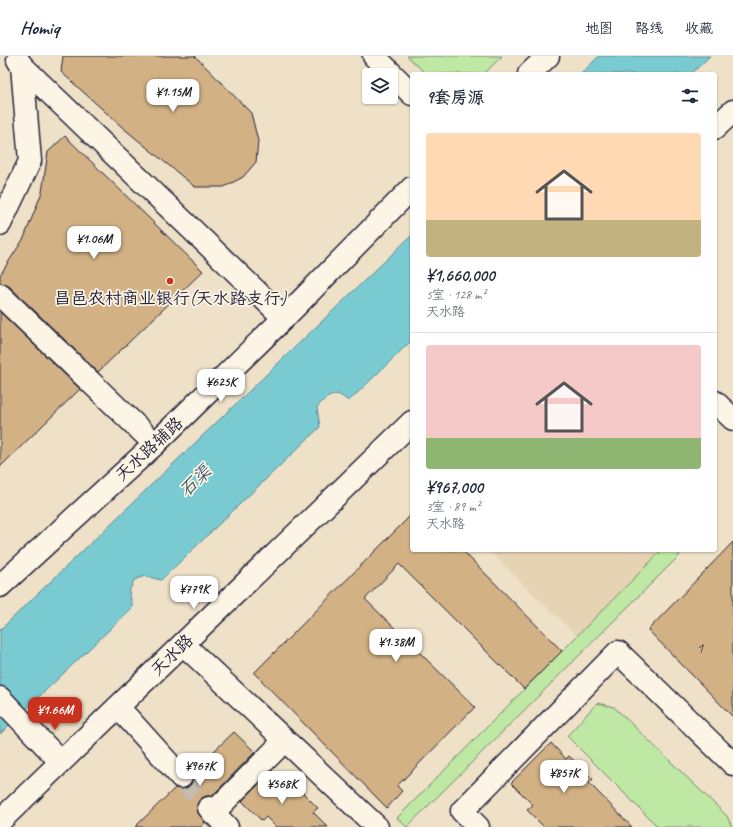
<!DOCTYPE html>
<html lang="zh">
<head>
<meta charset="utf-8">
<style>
  :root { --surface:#fff; --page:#f2f2f3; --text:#1f2937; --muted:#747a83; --line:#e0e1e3; --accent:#c8321e }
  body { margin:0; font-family:Caveat,"LXGW WenKai TC",sans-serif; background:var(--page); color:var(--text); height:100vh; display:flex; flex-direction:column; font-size:15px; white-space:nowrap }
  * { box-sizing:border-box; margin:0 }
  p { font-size:13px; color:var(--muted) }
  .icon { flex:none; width:22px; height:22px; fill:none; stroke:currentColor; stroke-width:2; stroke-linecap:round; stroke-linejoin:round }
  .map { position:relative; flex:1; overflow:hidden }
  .side { position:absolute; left:410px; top:16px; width:307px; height:480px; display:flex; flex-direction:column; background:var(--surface); border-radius:4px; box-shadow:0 1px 3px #0004 }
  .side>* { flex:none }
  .buttons { position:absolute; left:362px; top:12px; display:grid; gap:8px }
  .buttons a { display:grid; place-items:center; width:36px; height:36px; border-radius:4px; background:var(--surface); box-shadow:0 1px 3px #0004; font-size:20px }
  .price { position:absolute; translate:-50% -34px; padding:0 9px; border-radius:8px; background:#fff; color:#222; font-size:13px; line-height:26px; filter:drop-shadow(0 1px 2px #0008) }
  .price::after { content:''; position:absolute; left:50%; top:24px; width:12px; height:9px; margin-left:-6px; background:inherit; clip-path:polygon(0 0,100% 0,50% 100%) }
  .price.current { background:var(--accent); color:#fff }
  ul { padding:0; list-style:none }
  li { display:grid; align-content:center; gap:8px; height:212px; padding:0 16px }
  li+li { border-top:1px solid var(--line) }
  li span { display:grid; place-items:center; height:124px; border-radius:4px; color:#555 }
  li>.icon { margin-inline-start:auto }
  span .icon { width:72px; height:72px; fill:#fffc; stroke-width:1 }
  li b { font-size:17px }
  h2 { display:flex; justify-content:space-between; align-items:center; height:48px; padding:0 16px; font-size:17px }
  header { display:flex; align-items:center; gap:24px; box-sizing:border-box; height:56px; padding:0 20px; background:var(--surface); border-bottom:1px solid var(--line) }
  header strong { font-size:19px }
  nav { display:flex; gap:22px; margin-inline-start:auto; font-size:14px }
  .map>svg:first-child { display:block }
  .built { fill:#e6d3b4 }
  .green { fill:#bee8a4; stroke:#708570 }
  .water { fill:#7acbd1; stroke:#578795 }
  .building { fill:#d2b185; stroke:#22223b }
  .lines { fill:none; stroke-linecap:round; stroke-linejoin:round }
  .minor-tunnel { stroke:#c6bbac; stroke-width:22; stroke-dasharray:22 11; stroke-linecap:butt }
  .minor-casing { stroke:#22223b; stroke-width:25 }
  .minor { stroke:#fcf5e5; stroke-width:22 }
  .poi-dot { fill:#c8321e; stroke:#fcf5e5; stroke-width:1.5 }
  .labels { text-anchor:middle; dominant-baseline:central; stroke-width:3.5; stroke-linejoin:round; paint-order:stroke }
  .number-label { font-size:15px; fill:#4e464e }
  .poi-label { font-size:17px; fill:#22223b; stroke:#fcf5e5 }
  .street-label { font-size:17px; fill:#22223b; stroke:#fcf5e5 }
  .water-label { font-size:18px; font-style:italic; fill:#3c5568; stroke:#fcf5e5 }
</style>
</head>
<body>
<header>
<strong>Homiq</strong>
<nav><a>地图</a><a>路线</a><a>收藏</a></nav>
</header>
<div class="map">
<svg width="733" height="771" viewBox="0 0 733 771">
  <rect width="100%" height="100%" fill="#efe1c8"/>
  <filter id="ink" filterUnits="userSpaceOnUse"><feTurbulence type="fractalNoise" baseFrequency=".025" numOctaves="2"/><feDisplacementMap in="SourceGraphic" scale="8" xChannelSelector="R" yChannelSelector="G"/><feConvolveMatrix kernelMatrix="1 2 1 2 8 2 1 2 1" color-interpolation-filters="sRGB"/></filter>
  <g filter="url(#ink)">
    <path class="built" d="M488,494h174l-85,86z"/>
    <g class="green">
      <path d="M407,0h95l-18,18h-58z"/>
      <path d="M662,494h13l5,5 -273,272 -10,-9z"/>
      <path d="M597,647l17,4 113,109 5,11h-74l-91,-91z"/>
    </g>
    <g class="water">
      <path d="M599,0h111l-19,18h-110z"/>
      <path d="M412,179v105l-63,61 -11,-7c-10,2 -16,6 -21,14l3,19 -159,153 -16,-4 -11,4 -5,12 4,15 -133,127v-104z"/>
    </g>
    <g class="building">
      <path d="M63,0h132l56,57 7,28 -2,21 -13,15 -19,10h-29l-73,-60 -61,-55z"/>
      <path d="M65,80l138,135 -105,101 -89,-86 -9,-3v-8l24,-37 18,-46 6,-40z"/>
      <path d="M0,256l80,77 -80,78z"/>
      <path d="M412,458v36h50l100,101 -38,38 -125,-125 -34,35 110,108 -78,79 5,5 -15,17 -133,-135z"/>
      <path d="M733,486v175l-85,-87z"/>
      <path d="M234,676l21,20 -43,44h-6l-6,3 -3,5v7l8,11 -4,5h-66l40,-39 8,1 7,-3 3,-6 -1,-8z"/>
      <path d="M551,687l15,16 3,-3 24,23 -4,4 43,44h-88l-17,-17 6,-5 -22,-22z"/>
      <path d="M272,715l22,21 4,-4 20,20 -5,4 15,15h-52l-10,-10 -4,4 -20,-20z"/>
    </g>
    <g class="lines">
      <path class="minor-tunnel" d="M181,721l28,31"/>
      <g class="minor-casing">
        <g id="minor">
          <path d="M374,0l38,38"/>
          <path d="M22,10l262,252"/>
          <path d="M529,18l19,-18"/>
          <path d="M715,72l18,-17"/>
          <path d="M0,168l30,-63 -8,-95 -4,-6"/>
          <path d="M0,239l155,149"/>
          <path d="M715,346l18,17"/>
          <path d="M0,530l155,-142 129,-126 128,-130"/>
          <path d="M183,588l194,183"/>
          <path d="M0,642l61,64"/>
          <path d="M118,651l63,70"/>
          <path d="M209,752l18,19"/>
          <path d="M213,757l71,-72"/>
          <path d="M0,765l412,-399"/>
          <path d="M478,771l-16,-16 156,-159 115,112"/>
        </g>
      </g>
      <use href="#minor" class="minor"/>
    </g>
  </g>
  <circle class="poi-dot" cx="170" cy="225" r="4"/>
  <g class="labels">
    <g class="number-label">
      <text x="700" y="592">1</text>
    </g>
    <g class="poi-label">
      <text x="170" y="242">昌邑农村商业银行(天水路支行)</text>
    </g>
    <g class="street-label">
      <text transform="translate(149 393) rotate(-43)">天水路辅路</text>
      <text transform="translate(172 599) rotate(-44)">天水路</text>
    </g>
    <g class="water-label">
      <text transform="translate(195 425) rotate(-44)">石渠</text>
    </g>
  </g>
</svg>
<div class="buttons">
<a><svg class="icon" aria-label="layers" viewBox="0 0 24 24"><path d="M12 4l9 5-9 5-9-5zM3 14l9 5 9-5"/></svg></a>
</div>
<b class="price" style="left:173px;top:57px">¥1.15M</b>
<b class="price" style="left:94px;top:204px">¥1.06M</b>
<b class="price" style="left:221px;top:347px">¥625K</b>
<b class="price" style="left:194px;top:554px">¥779K</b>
<b class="price" style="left:396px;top:607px">¥1.38M</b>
<b class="price current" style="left:55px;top:675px">¥1.66M</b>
<b class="price" style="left:200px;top:731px">¥967K</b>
<b class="price" style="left:564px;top:738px">¥857K</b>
<b class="price" style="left:282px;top:749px">¥568K</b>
<section class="side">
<h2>9套房源<svg class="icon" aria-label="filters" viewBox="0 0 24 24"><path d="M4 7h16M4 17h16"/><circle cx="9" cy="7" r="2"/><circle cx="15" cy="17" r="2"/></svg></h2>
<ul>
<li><span style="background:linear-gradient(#ffd9b3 70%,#c2b280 0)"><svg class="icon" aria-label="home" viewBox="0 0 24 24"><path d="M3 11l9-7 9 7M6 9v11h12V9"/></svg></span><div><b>¥1,660,000</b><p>5室 · 128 m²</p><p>天水路</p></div></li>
<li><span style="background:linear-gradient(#f6c9c9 75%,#8fb573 0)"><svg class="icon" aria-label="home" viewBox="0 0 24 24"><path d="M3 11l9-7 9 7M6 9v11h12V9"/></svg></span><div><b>¥967,000</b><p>3室 · 89 m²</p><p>天水路</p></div></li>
</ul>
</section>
</div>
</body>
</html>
